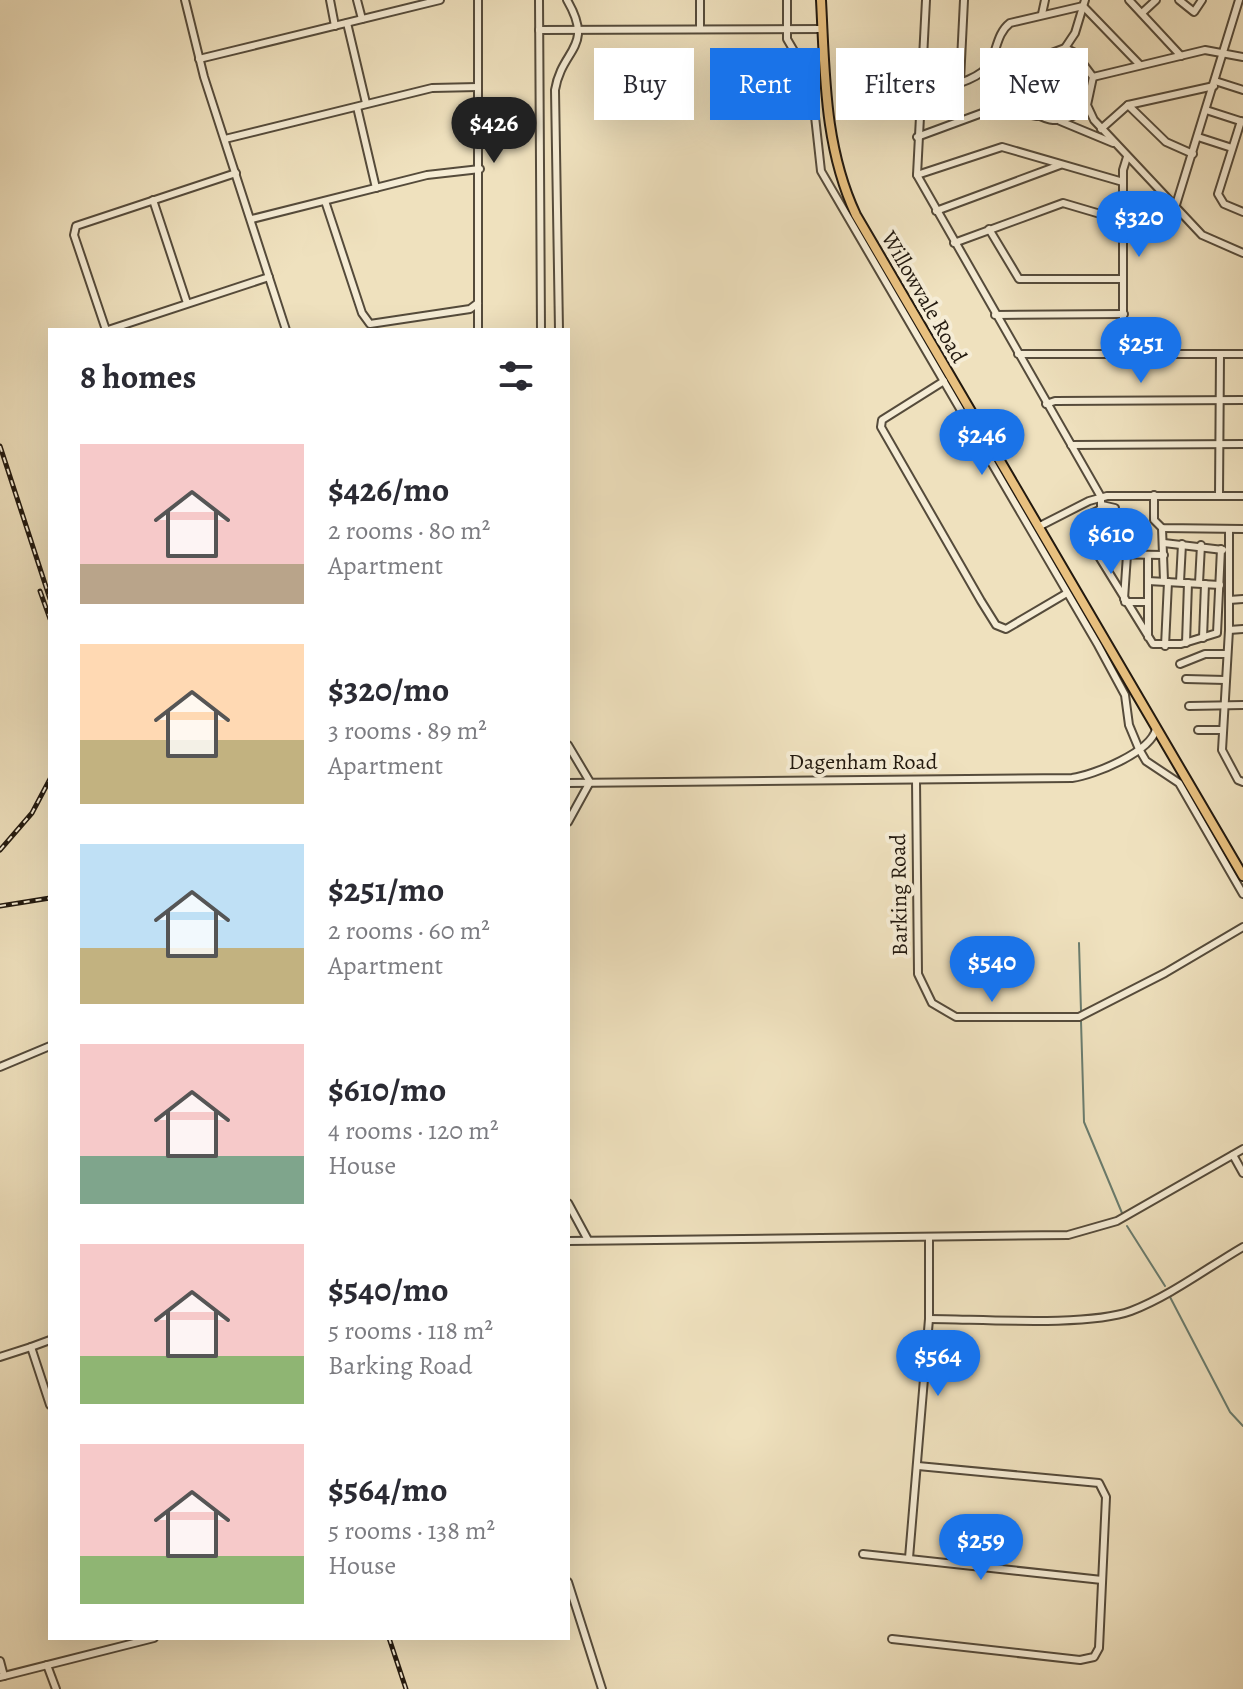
<!DOCTYPE html>
<html lang="en">
<head>
<meta charset="utf-8">
<style>
  :root { --surface:#fff; --page:#f7f7f7; --text:#2b2b33; --muted:#7c7c81; --accent:#1a73e8 }
  body { margin:0; font-family:Alegreya,serif; background:var(--page); color:var(--text); height:100vh; display:flex; flex-direction:column; font-size:30px; white-space:nowrap }
  * { box-sizing:border-box; margin:0 }
  p { font-size:26px; color:var(--muted) }
  .icon { flex:none; width:44px; height:44px; fill:none; stroke:currentColor; stroke-width:2; stroke-linecap:round; stroke-linejoin:round }
  .map { position:relative; flex:1; overflow:hidden }
  .details { position:absolute; left:48px; top:328px; width:522px; height:1312px; display:flex; flex-direction:column; background:var(--surface); border-radius:0px; box-shadow:0 8px 32px #0002 }
  .details>* { flex:none }
  .hud { position:absolute; left:594px; top:48px; width:528px; height:72px; display:flex; gap:16px }
  .price { position:absolute; translate:-50% -68px; padding:0 18px; border-radius:28px; background:var(--accent); color:#fff; font-size:26px; line-height:52px; filter:drop-shadow(0 2px 4px #0008) }
  .price::after { content:''; position:absolute; left:50%; top:48px; width:24px; height:18px; margin-left:-12px; background:inherit; clip-path:polygon(0 0,100% 0,50% 100%) }
  .price.current { background:#222; color:#fff }
  ul { padding:0; list-style:none }
  li { display:flex; align-items:center; gap:24px; height:200px; padding:0 32px }
  li span { display:grid; place-items:center; flex:none; width:224px; height:160px; border-radius:0px; color:#555 }
  li>.icon { margin-inline-start:auto }
  span .icon { width:96px; height:96px; fill:#fffc; stroke-width:1 }
  li b { font-size:34px }
  h2 { display:flex; justify-content:space-between; align-items:center; height:96px; padding:0 32px; font-size:34px }
  .pill { padding:0 28px; border-radius:0px; background:var(--surface); box-shadow:0 8px 32px #0002; font-size:28px; line-height:72px }
  .pill.current { background:var(--accent); color:#fff }
  .map>svg:first-child { display:block }
  .lines { fill:none; stroke-linecap:round; stroke-linejoin:round }
  .stream { stroke:#6a7c6e; stroke-width:2 }
  .minor-casing { stroke:#554b3b; stroke-width:10 }
  .major-casing { stroke:#22190f; stroke-width:12 }
  .minor { stroke:#f5ecd5; stroke-width:6 }
  .major { stroke:#e8c07f; stroke-width:8 }
  .rail-casing { stroke:#22190f; stroke-width:5 }
  .rail { stroke:#f5ecd5; stroke-width:2; stroke-dasharray:6; stroke-linecap:butt }
  .labels { text-anchor:middle; dominant-baseline:central; stroke-width:8; stroke-linejoin:round; paint-order:stroke }
  .street-label { font-size:22px; fill:#22190f; stroke:#f5ecd5 }
</style>
</head>
<body>
<div class="map">
<svg width="1243" height="1689" viewBox="0 0 1243 1689">
  <rect width="100%" height="100%" fill="#efe1be"/>
  <filter id="stains"><feTurbulence type="fractalNoise" baseFrequency=".0025" numOctaves="4"/><feColorMatrix values="0 0 0 0 .2 0 0 0 0 .09 0 0 0 0 .02 0 0 0 .5 -.17"/></filter>
  <radialGradient id="worn" r=".72"><stop offset=".6" stop-color="#630" stop-opacity="0"/><stop offset="1" stop-color="#630" stop-opacity=".3"/></radialGradient>
  <g class="lines">
    <g class="stream">
      <path d="M1079,943l2,68"/>
      <path d="M1081,1021l3,101 38,91"/>
      <path d="M1127,1226l38,60"/>
      <path d="M1170,1297l60,115 13,14"/>
    </g>
    <g class="minor-casing">
      <g id="minor">
        <path d="M185,0l19,77 82,253"/>
        <path d="M330,0l5,26"/>
        <path d="M357,0l5,19"/>
        <path d="M539,0l2,330"/>
        <path d="M700,0v28"/>
        <path d="M787,0v39l24,41 10,91 277,474 27,50 4,30 10,24 7,12 33,22 64,111"/>
        <path d="M926,0l-9,175 184,322v57"/>
        <path d="M1129,0l52,56"/>
        <path d="M1179,0l15,12 8,-12"/>
        <path d="M1142,13l14,-13"/>
        <path d="M1042,14l3,-14"/>
        <path d="M347,23l19,80"/>
        <path d="M539,30l283,-1"/>
        <path d="M1065,48l10,-15 10,-33"/>
        <path d="M199,59l241,-59"/>
        <path d="M1093,77l112,-27 38,7"/>
        <path d="M960,81l4,-81"/>
        <path d="M1215,81l28,9"/>
        <path d="M920,95c19,-7 60,-13 70,-32 7,-13 7,-30 20,-40l73,-17 57,59"/>
        <path d="M1087,105c-22,24 -55,19 -65,-13l11,-32 32,-12 10,5 18,24 -6,28 7,15 108,115 41,18"/>
        <path d="M1128,105l38,37 27,12"/>
        <path d="M357,107l19,81"/>
        <path d="M1001,109l36,7"/>
        <path d="M1206,110l37,12"/>
        <path d="M1060,121l53,22"/>
        <path d="M1241,121l-23,73 6,10 19,8"/>
        <path d="M1101,129l27,-24 86,-19"/>
        <path d="M917,137l95,-35 10,-10"/>
        <path d="M1198,137l34,11"/>
        <path d="M225,139l207,-51 46,-1"/>
        <path d="M917,175l85,-28 121,35"/>
        <path d="M153,200l34,103"/>
        <path d="M325,201l37,112 8,11 100,-15 8,-6"/>
        <path d="M1175,208l64,-208"/>
        <path d="M936,211l124,-46"/>
        <path d="M252,219l175,-44 53,-6"/>
        <path d="M989,229l30,50h104"/>
        <path d="M954,243l109,-40 61,18"/>
        <path d="M995,315l129,-1"/>
        <path d="M106,330l-32,-95 2,-9 160,-53"/>
        <path d="M108,330l161,-53"/>
        <path d="M478,330v-330"/>
        <path d="M559,330l-4,-240c7,-42 40,-42 12,-90"/>
        <path d="M1018,354h225"/>
        <path d="M1123,354v-184l4,-13"/>
        <path d="M944,381l-62,39 -1,7 100,174 15,24 10,4 61,-36"/>
        <path d="M1046,404l9,-3 188,-1"/>
        <path d="M1071,445l172,-1"/>
        <path d="M1154,495v25l8,8 81,1"/>
        <path d="M1219,496l1,-141"/>
        <path d="M1102,505l13,3v46"/>
        <path d="M1103,508l-14,7 1,27 63,102h28l36,-11 4,-84"/>
        <path d="M1038,527l51,-26 18,-5h136"/>
        <path d="M1162,528l2,53"/>
        <path d="M1229,530v100l-7,120 16,30 5,2"/>
        <path d="M1164,543l59,7"/>
        <path d="M1100,554l64,1"/>
        <path d="M1148,581l72,4"/>
        <path d="M1180,582l2,-38"/>
        <path d="M1199,583l2,-38"/>
        <path d="M1124,599l3,-44"/>
        <path d="M1229,600l14,-1"/>
        <path d="M1125,602h23"/>
        <path d="M1229,630l14,-1"/>
        <path d="M1148,637v-82"/>
        <path d="M1203,638l2,-54"/>
        <path d="M1186,643l2,-60"/>
        <path d="M1165,646l3,-64"/>
        <path d="M1180,664l25,-10h22"/>
        <path d="M1186,679l39,1"/>
        <path d="M1189,706l54,-1"/>
        <path d="M1198,730h24"/>
        <path d="M568,745l22,37 -22,40"/>
        <path d="M916,780l2,194 14,29 24,14h123l86,-44 78,-46"/>
        <path d="M568,783l504,-5c22,-3 79,-26 84,-49"/>
        <path d="M0,1067l50,-21"/>
        <path d="M1233,1155l10,18"/>
        <path d="M568,1203l20,37"/>
        <path d="M568,1241l500,-6 49,-14 126,-72"/>
        <path d="M929,1319c50,0 158,8 202,-8 39,-15 76,-43 112,-64"/>
        <path d="M31,1347l19,-7"/>
        <path d="M0,1357l31,-10 19,58"/>
        <path d="M863,1554l239,26"/>
        <path d="M909,1558l20,-239v-82"/>
        <path d="M568,1582l34,107"/>
        <path d="M892,1639l188,21 14,-3 5,-9 7,-151 -7,-14 -181,-17"/>
        <path d="M0,1661l4,15"/>
        <path d="M47,1665l9,24"/>
        <path d="M0,1677l154,-39"/>
      </g>
    </g>
    <g class="major-casing">
      <path id="major" d="M821,0c4,74 3,147 35,215l387,661"/>
    </g>
    <use href="#minor" class="minor"/>
    <use href="#major" class="major"/>
    <g class="rail-casing">
      <g id="rail">
        <path d="M0,446l50,153"/>
        <path d="M40,591l10,28"/>
        <path d="M0,850l32,-37 18,-34"/>
        <path d="M0,906l50,-8"/>
        <path d="M389,1638l17,51"/>
      </g>
    </g>
    <use href="#rail" class="rail"/>
  </g>
  <g class="labels">
    <g class="street-label">
      <text transform="translate(924 297) rotate(60)">Willowvale Road</text>
      <text x="863" y="762">Dagenham Road</text>
      <text transform="translate(899 895) rotate(-91)">Barking Road</text>
    </g>
  </g>
  <rect width="100%" height="100%" filter="url(#stains)"/>
  <rect width="100%" height="100%" fill="url(#worn)"/>
</svg>
<b class="price current" style="left:494px;top:165px">$426</b>
<b class="price" style="left:1139px;top:259px">$320</b>
<b class="price" style="left:1141px;top:385px">$251</b>
<b class="price" style="left:982px;top:477px">$246</b>
<b class="price" style="left:1111px;top:576px">$610</b>
<b class="price" style="left:992px;top:1004px">$540</b>
<b class="price" style="left:938px;top:1398px">$564</b>
<b class="price" style="left:981px;top:1582px">$259</b>
<div class="hud">
<a class="pill">Buy</a>
<a class="pill current">Rent</a>
<a class="pill">Filters</a>
<a class="pill">New</a>
</div>
<section class="details">
<h2>8 homes<svg class="icon" aria-label="filters" viewBox="0 0 24 24"><path d="M4 7h16M4 17h16"/><circle cx="9" cy="7" r="2"/><circle cx="15" cy="17" r="2"/></svg></h2>
<ul>
<li><span style="background:linear-gradient(#f6c9c9 75%,#b9a48a 0)"><svg class="icon" aria-label="home" viewBox="0 0 24 24"><path d="M3 11l9-7 9 7M6 9v11h12V9"/></svg></span><div><b>$426/mo</b><p>2 rooms · 80 m²</p><p>Apartment</p></div></li>
<li><span style="background:linear-gradient(#ffd9b3 60%,#c2b280 0)"><svg class="icon" aria-label="home" viewBox="0 0 24 24"><path d="M3 11l9-7 9 7M6 9v11h12V9"/></svg></span><div><b>$320/mo</b><p>3 rooms · 89 m²</p><p>Apartment</p></div></li>
<li><span style="background:linear-gradient(#bfe0f5 65%,#c2b280 0)"><svg class="icon" aria-label="home" viewBox="0 0 24 24"><path d="M3 11l9-7 9 7M6 9v11h12V9"/></svg></span><div><b>$251/mo</b><p>2 rooms · 60 m²</p><p>Apartment</p></div></li>
<li><span style="background:linear-gradient(#f6c9c9 70%,#7fa58c 0)"><svg class="icon" aria-label="home" viewBox="0 0 24 24"><path d="M3 11l9-7 9 7M6 9v11h12V9"/></svg></span><div><b>$610/mo</b><p>4 rooms · 120 m²</p><p>House</p></div></li>
<li><span style="background:linear-gradient(#f6c9c9 70%,#8fb573 0)"><svg class="icon" aria-label="home" viewBox="0 0 24 24"><path d="M3 11l9-7 9 7M6 9v11h12V9"/></svg></span><div><b>$540/mo</b><p>5 rooms · 118 m²</p><p>Barking Road</p></div></li>
<li><span style="background:linear-gradient(#f6c9c9 70%,#8fb573 0)"><svg class="icon" aria-label="home" viewBox="0 0 24 24"><path d="M3 11l9-7 9 7M6 9v11h12V9"/></svg></span><div><b>$564/mo</b><p>5 rooms · 138 m²</p><p>House</p></div></li>
</ul>
</section>
</div>
</body>
</html>
